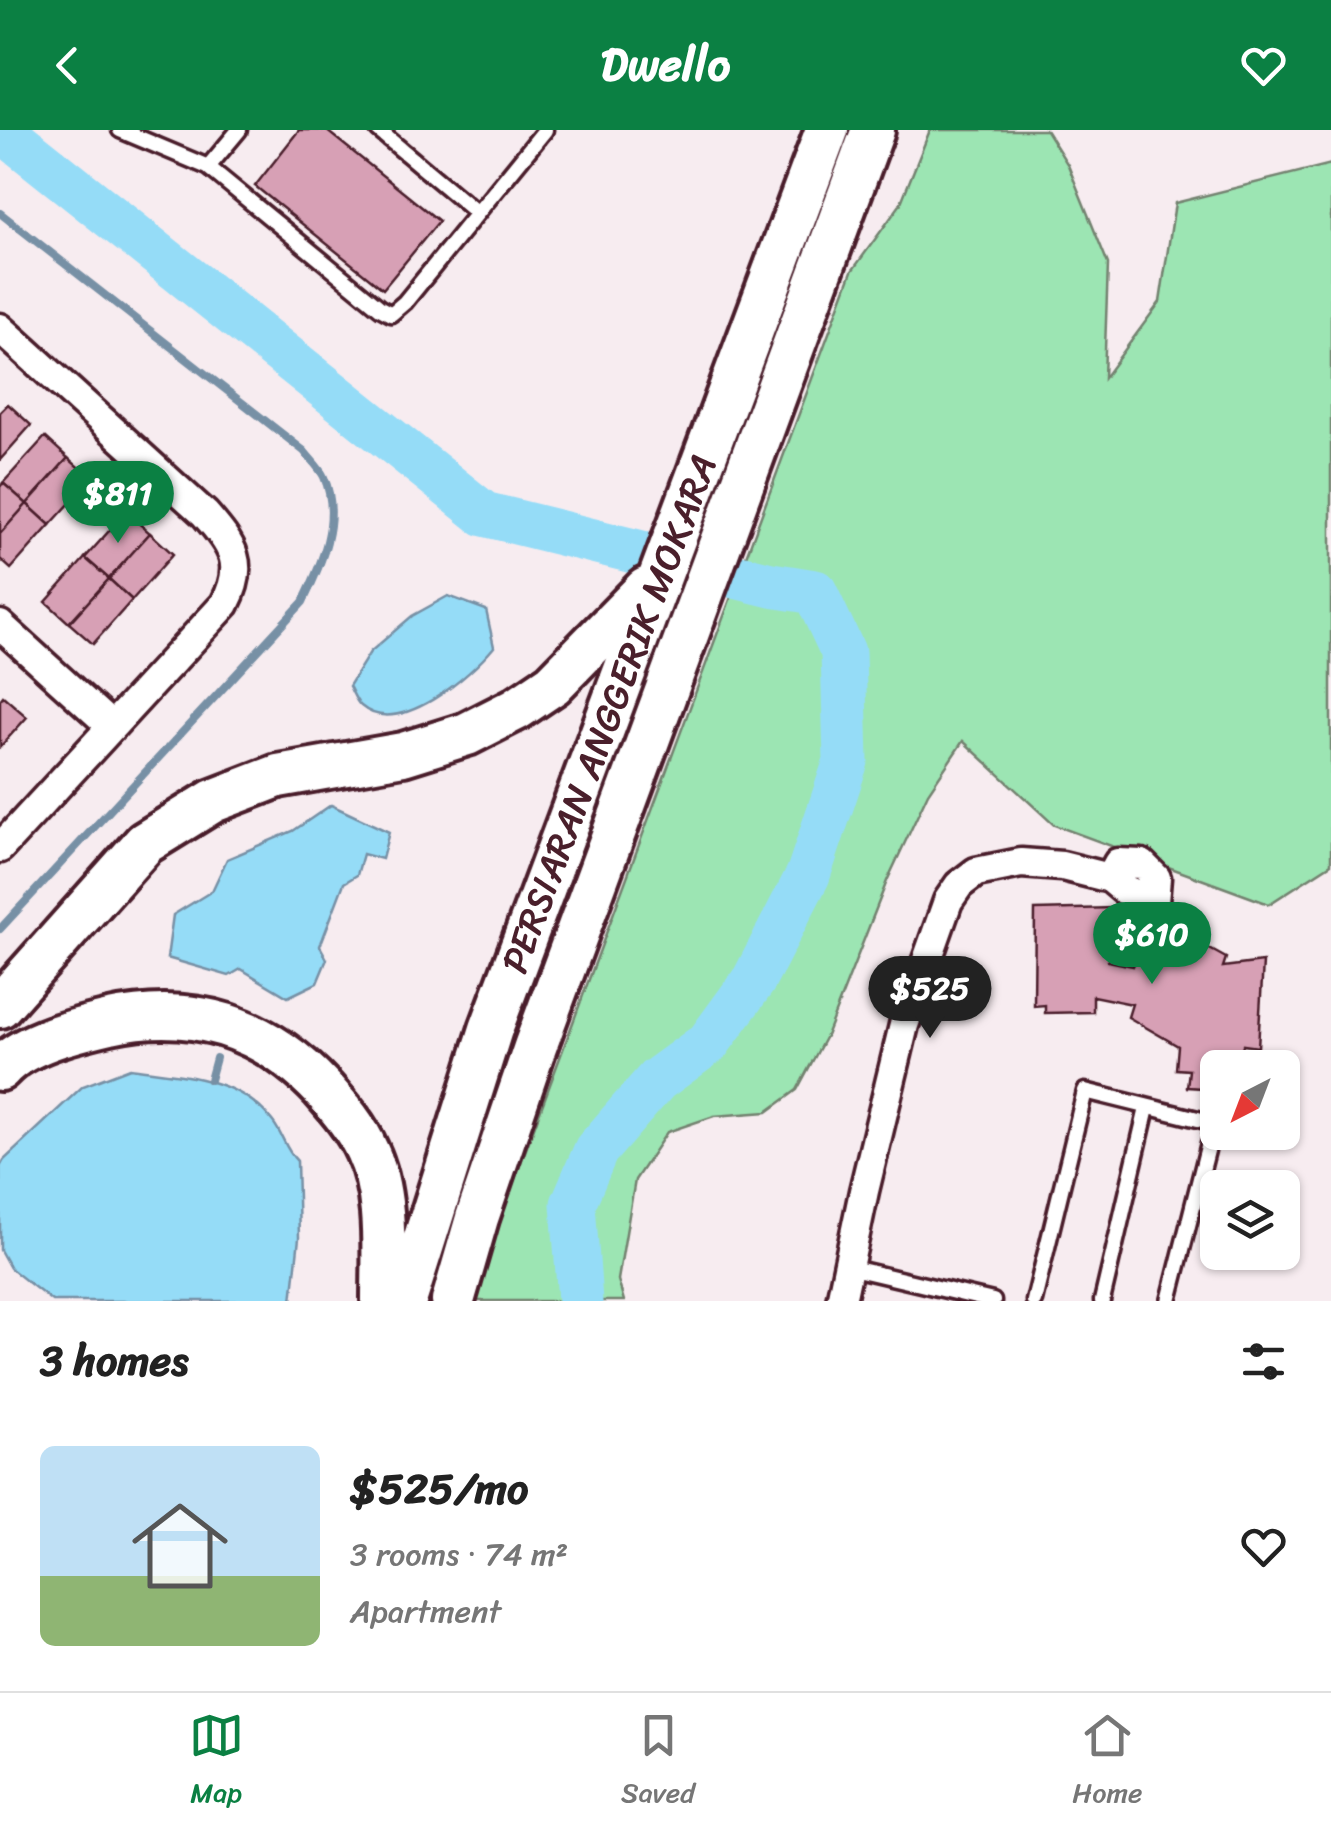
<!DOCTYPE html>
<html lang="en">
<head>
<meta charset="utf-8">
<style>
  :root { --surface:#fff; --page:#f6f6f6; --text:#222; --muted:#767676; --line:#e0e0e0; --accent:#0b8043 }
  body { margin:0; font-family:Sriracha,sans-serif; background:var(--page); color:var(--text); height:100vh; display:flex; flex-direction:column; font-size:38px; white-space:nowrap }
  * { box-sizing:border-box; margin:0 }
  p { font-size:32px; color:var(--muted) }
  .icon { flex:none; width:55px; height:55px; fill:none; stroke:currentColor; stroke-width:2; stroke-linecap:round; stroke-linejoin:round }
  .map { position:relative; height:1171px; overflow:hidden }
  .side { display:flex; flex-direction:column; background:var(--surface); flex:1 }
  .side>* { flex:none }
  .needle { width:65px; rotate:222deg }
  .tools { position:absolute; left:1200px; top:920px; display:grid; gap:20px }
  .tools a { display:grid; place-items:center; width:100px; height:100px; border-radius:15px; background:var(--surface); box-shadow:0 2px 8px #0004; font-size:50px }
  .price { position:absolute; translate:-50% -85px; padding:0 22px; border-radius:35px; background:var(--accent); color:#fff; font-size:32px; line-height:65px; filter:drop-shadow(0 2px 5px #0008) }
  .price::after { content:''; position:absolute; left:50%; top:60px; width:30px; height:22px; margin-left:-15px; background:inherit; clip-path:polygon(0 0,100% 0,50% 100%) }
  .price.active { background:#222; color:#fff }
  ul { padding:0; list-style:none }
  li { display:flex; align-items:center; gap:30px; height:250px; padding:0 40px }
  li span { display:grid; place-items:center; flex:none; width:280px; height:200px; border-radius:15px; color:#555 }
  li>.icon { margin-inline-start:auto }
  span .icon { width:120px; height:120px; fill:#fffc; stroke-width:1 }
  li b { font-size:42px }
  h2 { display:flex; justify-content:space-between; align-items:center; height:120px; padding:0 40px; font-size:42px }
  header { display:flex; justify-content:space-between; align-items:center; height:130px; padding:0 40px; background:var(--accent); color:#fff; font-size:45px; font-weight:800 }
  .menu { display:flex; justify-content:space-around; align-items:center; height:140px; border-top:2px solid var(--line); background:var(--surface); font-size:28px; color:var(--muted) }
  .menu a { display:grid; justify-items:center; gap:5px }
  .menu .active { color:var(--accent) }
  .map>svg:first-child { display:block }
  .green { fill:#9ce5b3; stroke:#73826f; stroke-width:2.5 }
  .water { fill:#95dcf7; stroke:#7790a5; stroke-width:2.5 }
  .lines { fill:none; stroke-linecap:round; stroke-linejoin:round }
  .stream { stroke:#7790a5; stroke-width:8 }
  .river { stroke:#95dcf7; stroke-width:45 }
  .building { fill:#d7a0b5; stroke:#4a1f2b; stroke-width:2.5 }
  .lane-casing { stroke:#4a1f2b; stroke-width:21 }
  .street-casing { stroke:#4a1f2b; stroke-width:35 }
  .primary-casing { stroke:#4a1f2b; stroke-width:50 }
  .lane { stroke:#fff; stroke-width:14 }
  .street { stroke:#fff; stroke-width:28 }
  .primary { stroke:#fff; stroke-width:42 }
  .labels { text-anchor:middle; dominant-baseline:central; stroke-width:8; stroke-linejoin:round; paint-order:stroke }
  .street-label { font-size:38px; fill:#4a1f2b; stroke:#fff }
</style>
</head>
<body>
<header><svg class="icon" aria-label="back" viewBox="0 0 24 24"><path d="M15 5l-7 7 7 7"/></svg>Dwello<svg class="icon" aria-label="heart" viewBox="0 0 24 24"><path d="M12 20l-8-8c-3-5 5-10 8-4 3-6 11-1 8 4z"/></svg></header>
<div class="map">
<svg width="1331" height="1171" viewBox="0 0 1331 1171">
  <rect width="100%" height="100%" fill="#f7ecf0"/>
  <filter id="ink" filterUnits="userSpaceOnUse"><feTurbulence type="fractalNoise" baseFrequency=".01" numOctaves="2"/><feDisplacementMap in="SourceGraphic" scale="20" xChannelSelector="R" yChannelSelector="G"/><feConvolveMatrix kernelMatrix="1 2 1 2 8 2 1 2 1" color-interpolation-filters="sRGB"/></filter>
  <g filter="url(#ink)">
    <path class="green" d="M930,0h116l22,35 40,99 -4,114 56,-76 15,-99 156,-39v700l-62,40 -215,-79 -91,-84 -35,52 -41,88 -61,155 -29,54 -30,22 -53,4 -47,16 -32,48 -17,100 6,21h-151l4,-20 375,-1010 48,-66z"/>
    <g class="water">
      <path d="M448,466l38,14 8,37c-23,28 -95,92 -133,59 -5,-4 -9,-15 -12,-20l21,-34 42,-36z"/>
      <path d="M331,675l58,27 -7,27 -19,-5 -6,21 -13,8 -24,63 7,13 -10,24 -29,14 -47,-28 -12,7 -62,-18 6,-43 39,-24 15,-32 66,-28z"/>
      <path d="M130,938c49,7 110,9 143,54 10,13 12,27 24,39l2,77 -7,63h-240l-42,-33 -10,-18v-83l4,-7 79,-74z"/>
    </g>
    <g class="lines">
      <g class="stream">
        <path d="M0,83l304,238c6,8 16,17 20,26 18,42 -3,88 -21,125l-303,327"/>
        <path d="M210,950l6,-22"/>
      </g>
      <path class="river" d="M2,0l482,384 287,71 44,7 28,60 3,109 -38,114 -54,105 -46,63 -51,37 -61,70 -23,54 7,97"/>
    </g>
    <g class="building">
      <path d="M299,0h27l113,91 -56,68 -128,-103z"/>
      <path d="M8,274l23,21 -31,35v-48z"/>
      <path d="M45,307l23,21 -41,46 -24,-21z"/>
      <path d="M68,328l24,21 -42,46 -23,-21z"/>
      <path d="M3,353l24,21 -27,30v-47z"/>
      <path d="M27,374l23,21 -39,44 -11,-10v-25z"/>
      <path d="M126,382l24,21 -41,46 -24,-21z"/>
      <path d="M150,403l23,21 -41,46 -23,-21z"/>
      <path d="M85,428l24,21 -40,44 -23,-21z"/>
      <path d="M109,449l23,21 -39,44 -24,-21z"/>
      <path d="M3,566l24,21 -27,30v-47z"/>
      <path d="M1114,778l-6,53 25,5 20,-48 73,40 -3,9 40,-5 -5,85 -15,-2 -6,23h-19v21l-31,-2 2,-17 -13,-1 2,-23 -50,-29 4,-13 -39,-8v16l-48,1v-8l-11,1 1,-96z"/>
    </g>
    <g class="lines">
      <g class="lane-casing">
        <g id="lane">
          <path d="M120,0l88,37 172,141 11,6 14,-12 140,-172"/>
          <path d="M378,0l99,83"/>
          <path d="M208,37l31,-37"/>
          <path d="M848,1137l145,34"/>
          <path d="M1034,1171l51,-210 129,32 -45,178"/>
          <path d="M1102,1171l45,-193"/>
        </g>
      </g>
      <g class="street-casing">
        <g id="street">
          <path d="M0,198l205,186c28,32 41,50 20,90l-225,244"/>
          <path d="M0,495l110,100"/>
          <path d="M841,1171l23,-110 40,-166 44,-124 11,-16 17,-13 45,-9 41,3 48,12 13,11 31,13 2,-24 -14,-14 -24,-1 -8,15"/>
        </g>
      </g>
      <g class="primary-casing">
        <g id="primary">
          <path d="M0,876l145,-163 68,-42 65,-25 125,-22 64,-20 49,-25 37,-25 93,-95"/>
          <path d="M0,939c24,-27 76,-39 110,-47 84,-18 155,5 213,67 17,19 34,39 44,62 21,44 16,103 16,150"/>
          <path id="s1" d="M405,1171l86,-272 336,-899"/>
          <path d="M453,1171l24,-83 58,-171 338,-917"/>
        </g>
      </g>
      <use href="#lane" class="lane"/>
      <use href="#street" class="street"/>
      <use href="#primary" class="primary"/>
    </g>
  </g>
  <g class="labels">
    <g class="street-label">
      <text stroke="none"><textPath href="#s1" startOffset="622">PERSIARAN ANGGERIK MOKARA</textPath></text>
    </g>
  </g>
</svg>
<div class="tools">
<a><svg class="needle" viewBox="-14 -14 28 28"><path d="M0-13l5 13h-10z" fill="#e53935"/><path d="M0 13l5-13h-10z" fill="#767676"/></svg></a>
<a><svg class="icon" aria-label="layers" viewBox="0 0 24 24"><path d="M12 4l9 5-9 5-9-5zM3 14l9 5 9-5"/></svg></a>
</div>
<b class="price" style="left:118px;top:416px">$811</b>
<b class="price" style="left:1152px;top:857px">$610</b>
<b class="price active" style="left:930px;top:911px">$525</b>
</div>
<section class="side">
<h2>3 homes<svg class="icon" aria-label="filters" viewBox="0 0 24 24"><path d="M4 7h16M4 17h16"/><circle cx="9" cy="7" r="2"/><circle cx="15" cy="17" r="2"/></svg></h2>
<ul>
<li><span style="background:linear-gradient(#bfe0f5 65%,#8fb573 0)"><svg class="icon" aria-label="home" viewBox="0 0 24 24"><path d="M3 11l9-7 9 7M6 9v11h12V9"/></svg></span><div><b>$525/mo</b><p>3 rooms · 74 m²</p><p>Apartment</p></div><svg class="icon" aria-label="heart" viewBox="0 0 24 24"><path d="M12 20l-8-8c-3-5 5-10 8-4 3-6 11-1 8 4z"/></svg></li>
</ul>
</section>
<nav class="menu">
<a class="active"><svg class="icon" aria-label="map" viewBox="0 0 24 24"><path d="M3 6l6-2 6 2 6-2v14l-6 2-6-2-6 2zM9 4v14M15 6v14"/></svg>Map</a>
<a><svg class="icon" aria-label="saved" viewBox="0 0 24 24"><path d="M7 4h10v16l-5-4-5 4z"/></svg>Saved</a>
<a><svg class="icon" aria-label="home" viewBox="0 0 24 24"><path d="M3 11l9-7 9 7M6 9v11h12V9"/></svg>Home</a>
</nav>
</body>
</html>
